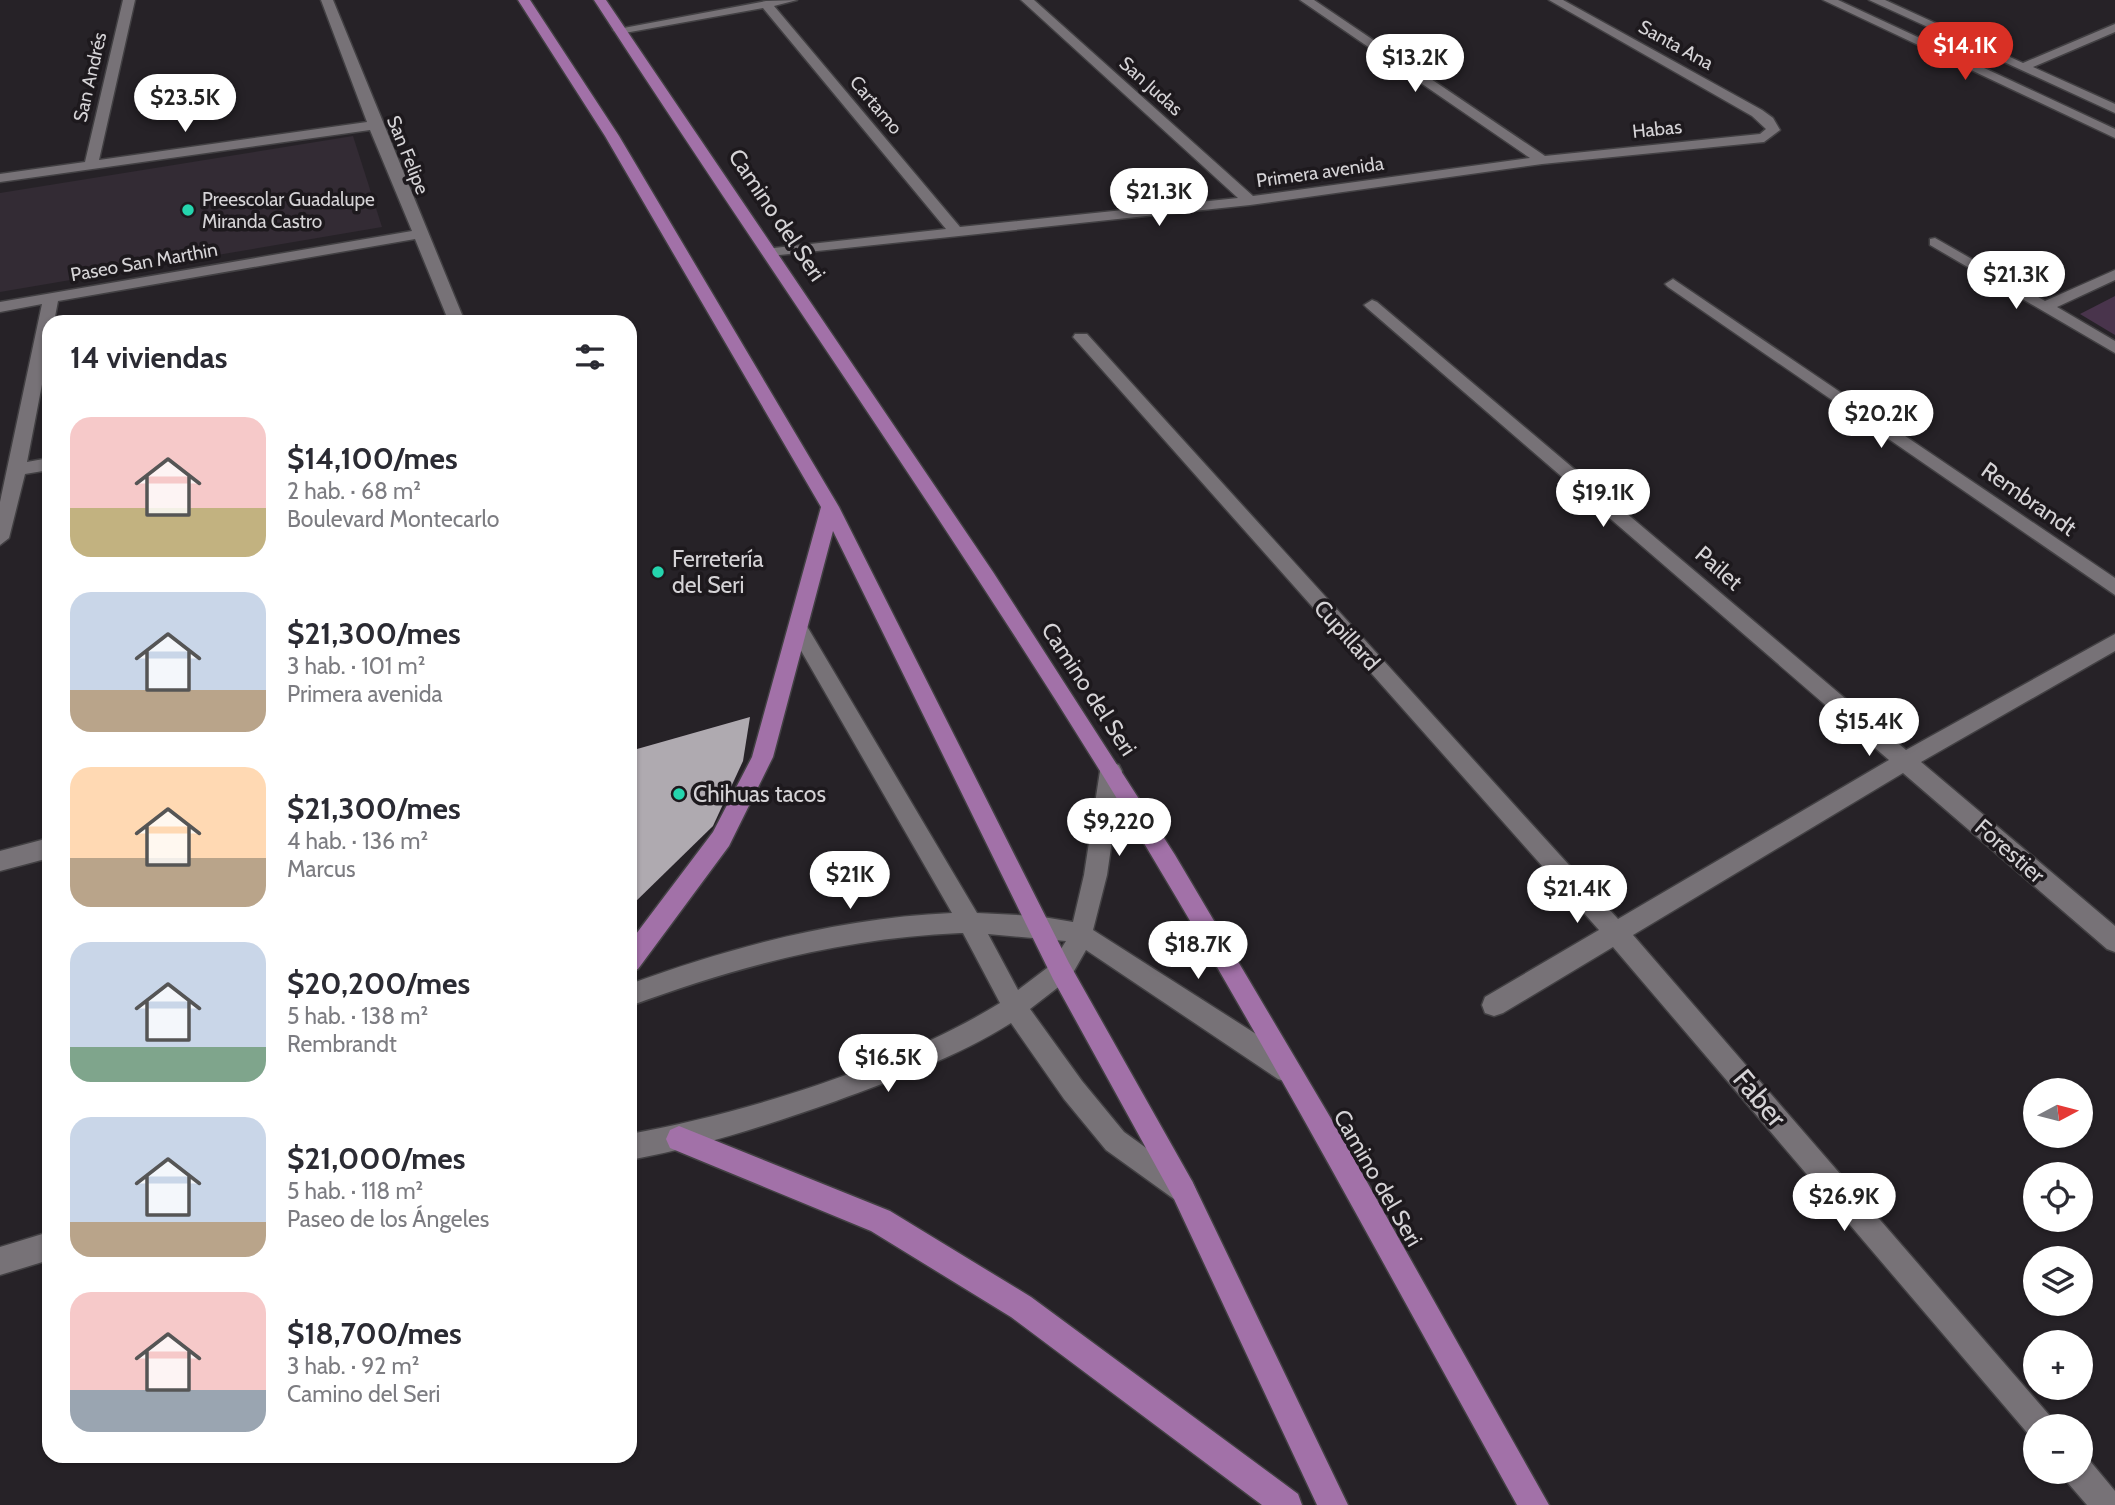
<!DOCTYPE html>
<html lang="es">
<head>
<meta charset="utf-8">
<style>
  :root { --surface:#fff; --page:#f7f7f7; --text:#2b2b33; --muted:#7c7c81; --accent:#d93025 }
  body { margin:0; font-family:Cabin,sans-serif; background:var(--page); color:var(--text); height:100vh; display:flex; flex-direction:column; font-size:26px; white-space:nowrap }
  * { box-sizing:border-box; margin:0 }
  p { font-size:23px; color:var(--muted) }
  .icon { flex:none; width:38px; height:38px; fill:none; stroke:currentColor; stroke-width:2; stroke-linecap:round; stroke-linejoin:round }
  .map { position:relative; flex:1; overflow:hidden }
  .side { position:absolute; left:42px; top:315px; width:595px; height:1148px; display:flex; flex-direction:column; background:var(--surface); border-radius:21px; box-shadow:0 2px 5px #0004 }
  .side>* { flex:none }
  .needle { width:46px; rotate:83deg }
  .buttons { position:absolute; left:2023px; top:1078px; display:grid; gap:14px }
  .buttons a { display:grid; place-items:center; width:70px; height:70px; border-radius:50%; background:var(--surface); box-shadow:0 2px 5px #0004; font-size:35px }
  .price { position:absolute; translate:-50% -60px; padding:0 16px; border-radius:24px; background:#fff; color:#222; font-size:23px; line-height:46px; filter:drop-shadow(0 2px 4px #0008) }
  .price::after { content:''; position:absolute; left:50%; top:42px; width:21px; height:16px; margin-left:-10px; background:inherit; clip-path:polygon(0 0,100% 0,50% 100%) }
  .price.active { background:var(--accent); color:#fff }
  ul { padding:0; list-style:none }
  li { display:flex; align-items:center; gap:21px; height:175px; padding:0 28px }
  li span { display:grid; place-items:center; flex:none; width:196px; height:140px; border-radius:21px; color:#555 }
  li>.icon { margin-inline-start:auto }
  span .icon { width:84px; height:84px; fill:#fffc; stroke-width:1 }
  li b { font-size:30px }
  h2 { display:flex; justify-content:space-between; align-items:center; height:84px; padding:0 28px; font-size:30px }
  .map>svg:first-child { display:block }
  .built { fill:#332b34 }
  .green { fill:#49344c }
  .building { fill:#afaab0 }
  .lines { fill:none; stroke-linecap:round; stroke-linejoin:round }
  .minor-casing { stroke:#424043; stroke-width:3 }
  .major-casing { stroke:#424043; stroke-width:3 }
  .minor { fill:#777277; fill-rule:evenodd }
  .major { fill:#a271a8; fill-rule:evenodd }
  .poi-dot { fill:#25d5ae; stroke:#1d191d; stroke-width:2.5 }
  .labels { text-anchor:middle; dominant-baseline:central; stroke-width:7; stroke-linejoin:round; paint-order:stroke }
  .far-street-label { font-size:19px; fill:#d5d3d6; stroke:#1d191d }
  .far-poi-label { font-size:19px; fill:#d5d3d6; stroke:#1d191d; text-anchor:start }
  .street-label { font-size:23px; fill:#d5d3d6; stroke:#1d191d }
  .poi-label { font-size:23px; fill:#d5d3d6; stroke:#1d191d; text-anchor:start }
  .near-street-label { font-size:28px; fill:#d5d3d6; stroke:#1d191d }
</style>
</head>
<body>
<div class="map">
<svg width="2115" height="1505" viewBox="0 0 2115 1505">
  <rect width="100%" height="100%" fill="#262227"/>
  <path class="built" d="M353,136l29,91 -382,65v-99z"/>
  <path class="green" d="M2115,296v39l-35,-21z"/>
  <path class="building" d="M750,717l-7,44 -30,65 -83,81v-156z"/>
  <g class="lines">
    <g class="minor-casing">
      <g id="minor">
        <path d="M123,0h12l-36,160 268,-38 -46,-122h12l132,322h-16l-34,-83 -357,62 -4,21h-5v26l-22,114 22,-4v12l-24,4 -16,64 -9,7v-43l42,-198 -42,8v-10l412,-71 -42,-101 -370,52v-8l85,-12z"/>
        <path d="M797,0l-23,6 186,221 278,-29 -217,-198h13l219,196 277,-38 -230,-158h14l231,156 215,-22 6,-5 -14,-13 -203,-116h14l199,110 11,8 7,12 -16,12 -222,22 -292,41 -480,51 -5,-1v-6l181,-20 -183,-221 -144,26 -6,-4 153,-29z"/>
        <path d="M1823,0h15l277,129v9z"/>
        <path d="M1869,0h16l138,63 92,-39v8l-82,35 82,37v9z"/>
        <path d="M1935,238l110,63 70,-31v10l-58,27 58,34v12l-185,-108v-6z"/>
        <path d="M1673,279l442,299v17l-447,-308 -3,-3z"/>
        <path d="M1372,300l5,2 529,448 209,-116v17l-194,111 194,164v26l-8,-3 -204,-176 -270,162 417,481 5,10h-20v13l-5,-3 -417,-489 -110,66 -9,3 -9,-3 -3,-8 3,-8 114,-67 -526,-593 2,-3h12l531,585 271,-159 -522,-452 -3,-3z"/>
        <path d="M798,621l7,2 172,290 60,3 36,6 11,-47 16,-104 3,-6 8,-3 8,3 3,6 -15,104 -14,55 163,104 40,27 3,9 -3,9 -9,3 -9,-3 -192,-129 -16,28 -40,31 52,72 42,51 68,49 4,9 -4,9 -9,4 -9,-4 -68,-49 -42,-51 -53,-76c-54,34 -115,56 -175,78 -68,24 -136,46 -206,59v-26c116,-21 270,-69 370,-131l-37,-70h-3c-115,5 -222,33 -330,73v-22c105,-38 210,-66 322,-71l-164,-285zM988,934l78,7 -15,24 -33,25z"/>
        <path d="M49,838v20l-49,13v-20z"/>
        <path d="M49,1232v28l-49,15v-28z"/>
        <path d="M2081,1458l9,3 25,30v14h-28l-19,-22 -4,-11h17z"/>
      </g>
    </g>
    <g class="major-casing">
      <g id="major">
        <path d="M518,0h12l89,136 220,371 230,456 123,218 156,324h-31l-143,-306 -121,-220 -220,-448 -60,226 -44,89 -91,123 -8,3v-30l83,-110 39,-75 69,-250 -216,-371z"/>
        <path d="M594,0h12l387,572 182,283 161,272 213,378h-32c-135,-243 -266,-489 -412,-726 -163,-264 -342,-518 -511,-779z"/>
        <path d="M679,1126l211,85 141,86 267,197 4,11h-40l-251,-188 -140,-86 -201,-83 -4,-9 4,-9z"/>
      </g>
    </g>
    <use href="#minor" class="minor"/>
    <use href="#major" class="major"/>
  </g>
  <g class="poi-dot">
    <circle cx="188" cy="210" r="7"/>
    <circle cx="658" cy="572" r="7"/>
    <circle cx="679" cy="794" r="7"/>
  </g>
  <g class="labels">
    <g class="far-street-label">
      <text transform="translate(1676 45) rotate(29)">Santa Ana</text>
      <text transform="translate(90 77) rotate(-77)">San Andrés</text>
      <text transform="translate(1151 86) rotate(42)">San Judas</text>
      <text transform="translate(876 105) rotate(50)">Cartamo</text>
      <text transform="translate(1657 129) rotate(-6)">Habas</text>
      <text transform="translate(408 155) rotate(68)">San Felipe</text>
      <text transform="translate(1320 172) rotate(-8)">Primera avenida</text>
      <text transform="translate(144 262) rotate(-10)">Paseo San Marthin</text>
    </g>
    <g class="far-poi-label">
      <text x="202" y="199">Preescolar Guadalupe<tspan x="202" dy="22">Miranda Castro</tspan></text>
    </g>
    <g class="street-label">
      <text transform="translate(777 215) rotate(56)">Camino del Seri</text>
      <text transform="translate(2029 499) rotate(35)">Rembrandt</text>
      <text transform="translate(1719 568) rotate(41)">Pailet</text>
      <text transform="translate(1347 635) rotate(48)">Cupillard</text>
      <text transform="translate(1089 689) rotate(57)">Camino del Seri</text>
      <text transform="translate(2010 851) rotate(41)">Forestier</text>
      <text transform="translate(1378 1178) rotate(60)">Camino del Seri</text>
    </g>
    <g class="poi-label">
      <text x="672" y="559">Ferretería<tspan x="672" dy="26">del Seri</tspan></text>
      <text x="693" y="794">Chihuas tacos</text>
    </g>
    <g class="near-street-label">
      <text transform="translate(1760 1098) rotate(50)">Faber</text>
    </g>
  </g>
</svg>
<div class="buttons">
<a><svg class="needle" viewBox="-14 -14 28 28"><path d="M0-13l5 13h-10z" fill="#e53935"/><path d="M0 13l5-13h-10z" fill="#7c7c81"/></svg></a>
<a><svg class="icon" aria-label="locate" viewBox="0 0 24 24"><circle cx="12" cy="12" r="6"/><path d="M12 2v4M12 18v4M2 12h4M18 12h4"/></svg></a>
<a><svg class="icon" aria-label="layers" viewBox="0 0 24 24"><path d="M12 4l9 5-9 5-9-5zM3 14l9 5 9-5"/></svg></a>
<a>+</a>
<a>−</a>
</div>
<b class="price active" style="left:1965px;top:82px">$14.1K</b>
<b class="price" style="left:1415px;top:94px">$13.2K</b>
<b class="price" style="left:185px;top:134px">$23.5K</b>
<b class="price" style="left:1159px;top:228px">$21.3K</b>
<b class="price" style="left:2016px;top:311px">$21.3K</b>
<b class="price" style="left:1881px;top:450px">$20.2K</b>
<b class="price" style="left:1603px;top:529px">$19.1K</b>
<b class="price" style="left:1869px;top:758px">$15.4K</b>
<b class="price" style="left:1119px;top:858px">$9,220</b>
<b class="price" style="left:850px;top:911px">$21K</b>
<b class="price" style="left:1577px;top:925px">$21.4K</b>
<b class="price" style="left:1198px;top:981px">$18.7K</b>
<b class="price" style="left:888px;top:1094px">$16.5K</b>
<b class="price" style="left:1844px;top:1233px">$26.9K</b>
<section class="side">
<h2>14 viviendas<svg class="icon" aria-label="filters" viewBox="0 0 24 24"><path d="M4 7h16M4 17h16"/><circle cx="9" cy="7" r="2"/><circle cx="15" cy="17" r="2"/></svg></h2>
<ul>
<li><span style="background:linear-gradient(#f6c9c9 65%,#c2b280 0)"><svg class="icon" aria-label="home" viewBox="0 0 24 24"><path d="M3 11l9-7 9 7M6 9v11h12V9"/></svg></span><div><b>$14,100/mes</b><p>2 hab. · 68 m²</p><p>Boulevard Montecarlo</p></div></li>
<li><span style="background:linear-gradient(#c9d6e8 70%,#b9a48a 0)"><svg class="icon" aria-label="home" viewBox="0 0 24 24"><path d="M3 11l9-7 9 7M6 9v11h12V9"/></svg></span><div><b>$21,300/mes</b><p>3 hab. · 101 m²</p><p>Primera avenida</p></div></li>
<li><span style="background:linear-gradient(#ffd9b3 65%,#b9a48a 0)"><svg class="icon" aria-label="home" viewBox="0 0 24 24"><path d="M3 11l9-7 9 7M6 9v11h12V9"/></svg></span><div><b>$21,300/mes</b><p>4 hab. · 136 m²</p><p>Marcus</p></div></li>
<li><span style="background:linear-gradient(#c9d6e8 75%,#7fa58c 0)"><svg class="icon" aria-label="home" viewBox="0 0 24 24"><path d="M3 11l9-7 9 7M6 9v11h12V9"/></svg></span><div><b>$20,200/mes</b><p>5 hab. · 138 m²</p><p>Rembrandt</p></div></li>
<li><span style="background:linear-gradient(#c9d6e8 75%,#b9a48a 0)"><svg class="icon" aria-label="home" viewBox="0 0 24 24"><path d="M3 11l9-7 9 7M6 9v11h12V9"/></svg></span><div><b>$21,000/mes</b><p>5 hab. · 118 m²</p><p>Paseo de los Ángeles</p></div></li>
<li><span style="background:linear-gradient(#f6c9c9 70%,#9aa5b1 0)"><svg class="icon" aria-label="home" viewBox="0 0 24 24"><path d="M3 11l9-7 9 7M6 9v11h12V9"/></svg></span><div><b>$18,700/mes</b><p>3 hab. · 92 m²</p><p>Camino del Seri</p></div></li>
</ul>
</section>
</div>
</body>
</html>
